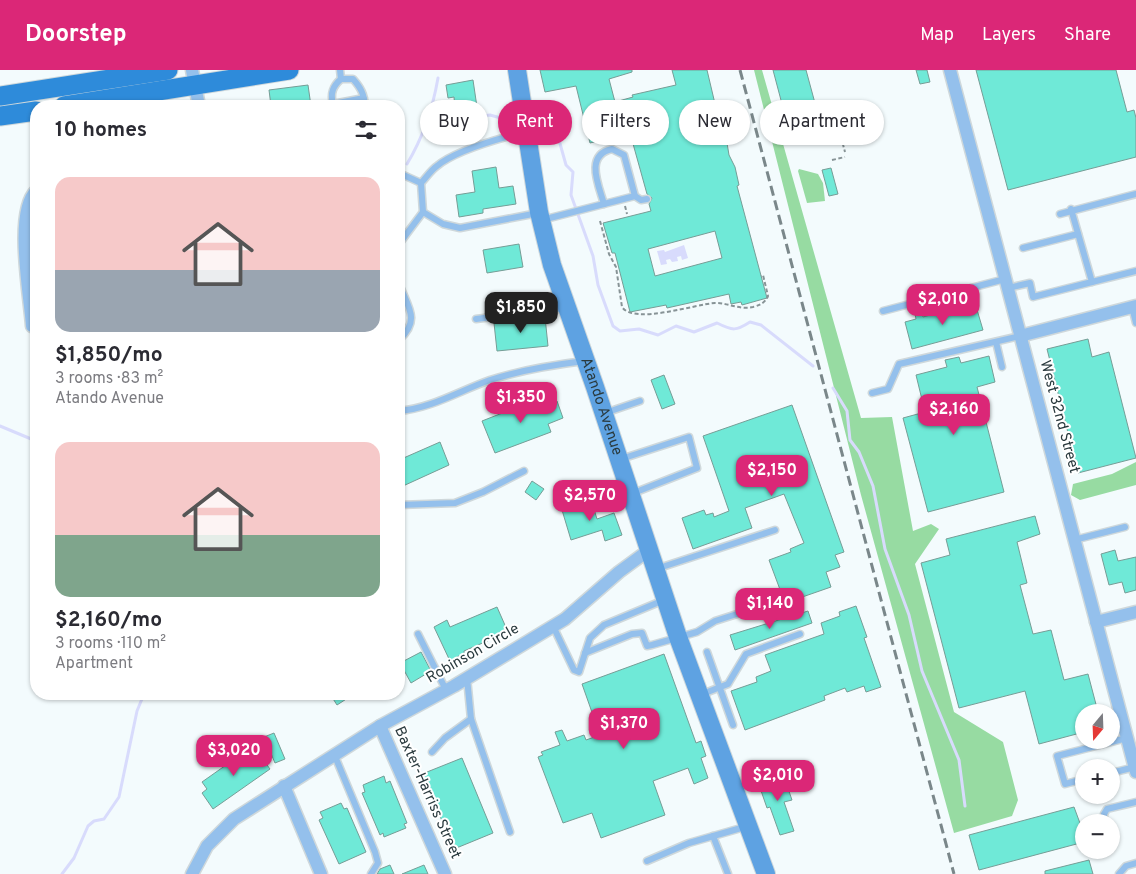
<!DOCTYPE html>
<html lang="en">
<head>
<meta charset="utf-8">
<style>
  :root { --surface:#fff; --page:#f7f7f7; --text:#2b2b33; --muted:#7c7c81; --accent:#db2777 }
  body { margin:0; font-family:Overpass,sans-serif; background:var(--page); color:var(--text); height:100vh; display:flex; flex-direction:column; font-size:19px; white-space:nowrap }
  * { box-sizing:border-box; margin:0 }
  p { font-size:16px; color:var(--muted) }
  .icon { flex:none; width:28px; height:28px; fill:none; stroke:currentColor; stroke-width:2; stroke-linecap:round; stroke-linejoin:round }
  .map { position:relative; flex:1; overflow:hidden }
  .sheet { position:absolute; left:30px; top:30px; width:375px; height:600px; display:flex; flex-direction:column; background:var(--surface); border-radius:20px; box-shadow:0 1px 4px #0004 }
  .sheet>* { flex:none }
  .top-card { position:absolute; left:420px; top:30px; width:475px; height:45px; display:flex; gap:10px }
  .needle { width:32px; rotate:199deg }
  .buttons { position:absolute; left:1075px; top:634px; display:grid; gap:10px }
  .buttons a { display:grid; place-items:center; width:45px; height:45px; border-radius:50%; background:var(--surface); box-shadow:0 1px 4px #0004; font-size:25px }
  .price { position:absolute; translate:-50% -42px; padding:0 11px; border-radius:10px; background:var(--accent); color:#fff; font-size:16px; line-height:32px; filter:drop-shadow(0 1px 2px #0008) }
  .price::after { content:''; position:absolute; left:50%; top:30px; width:15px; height:11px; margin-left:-8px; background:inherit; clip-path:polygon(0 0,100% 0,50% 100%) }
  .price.current { background:#222; color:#fff }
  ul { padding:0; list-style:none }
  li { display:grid; align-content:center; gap:10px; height:265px; padding:0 25px }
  li span { display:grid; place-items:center; height:155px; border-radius:15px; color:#555 }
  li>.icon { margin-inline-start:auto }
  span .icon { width:90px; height:90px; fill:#fffc; stroke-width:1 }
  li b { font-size:21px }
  h2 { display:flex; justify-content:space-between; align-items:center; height:60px; padding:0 25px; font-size:21px }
  .tag { padding:0 18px; border-radius:22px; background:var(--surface); box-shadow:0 1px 4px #0004; font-size:18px; line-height:45px }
  .tag.current { background:var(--accent); color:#fff }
  header { display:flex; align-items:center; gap:30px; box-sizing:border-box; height:70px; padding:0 25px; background:var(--accent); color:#fff }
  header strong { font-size:24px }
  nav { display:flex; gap:28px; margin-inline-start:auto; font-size:18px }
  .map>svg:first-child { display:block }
  .green { fill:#97dba2 }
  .water { fill:#d8dbfc }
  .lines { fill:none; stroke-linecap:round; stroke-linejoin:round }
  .stream { stroke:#d8dbfc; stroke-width:3 }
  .building { fill:#6fe9d7; stroke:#769d96; fill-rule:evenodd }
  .lane-casing { stroke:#cfd8db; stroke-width:9 }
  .street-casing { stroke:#cfd8db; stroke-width:15 }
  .secondary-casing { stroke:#cfd8db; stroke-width:20 }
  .primary-casing { stroke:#cfd8db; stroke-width:21 }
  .path { stroke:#879396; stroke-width:2; stroke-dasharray:4 2.5; stroke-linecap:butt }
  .lane { stroke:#94c0ec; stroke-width:6 }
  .street { stroke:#94c0ec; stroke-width:12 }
  .secondary { stroke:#5ea2e2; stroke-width:18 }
  .primary { stroke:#2e8bda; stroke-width:19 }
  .rail { stroke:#7a878a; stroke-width:3; stroke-dasharray:10 5; stroke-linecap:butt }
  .labels { text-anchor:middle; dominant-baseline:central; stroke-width:4; stroke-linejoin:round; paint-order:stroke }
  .street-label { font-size:15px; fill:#2a3a3e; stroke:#fff }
</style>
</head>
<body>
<header>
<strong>Doorstep</strong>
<nav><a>Map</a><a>Layers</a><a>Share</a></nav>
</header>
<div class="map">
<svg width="1136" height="804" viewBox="0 0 1136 804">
  <rect width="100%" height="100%" fill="#f3fbfd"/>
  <g class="green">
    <path d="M754,0h8l99,348 31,-1 21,114 18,-7 8,5 -24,35 39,148 49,30 15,58 -6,16 -58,17 -93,-338z"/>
    <path d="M799,99l19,5 5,9 2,18 -18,2 -9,-32z"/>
    <path d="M1136,392v23l-56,15 -9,-5 2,-11 39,-10z"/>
  </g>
  <path class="water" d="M684,175l4,13 -6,2 -1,-4 -4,1 1,4 -6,1 -2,-3 -4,1 1,4 -6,1 -4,-14 7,-1 1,2z"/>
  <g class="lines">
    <g class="stream">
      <path d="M425,53l65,-8 18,5"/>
      <path d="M547,63l12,7 7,25 7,7 -2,23 22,61 5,29 15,41 7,5 19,-2 19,6 18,-9 18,6 23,-9c16,8 19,8 33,-1l11,3 52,41"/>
      <path d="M407,94c15,-25 26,-57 31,-86"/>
      <path d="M833,318l14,23 3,29 9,12 14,34 12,63 24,66 13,56 37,89 6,46"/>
      <path d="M0,356l36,15"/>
      <path d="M62,804l12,-16 14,-32 6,-5 10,-2 15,-22 18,-86 7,-17"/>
    </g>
  </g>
  <g class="building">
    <path d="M540,0h92v2l-23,7 6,23 18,-5 -1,-2 44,-10 -4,-15h35l9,38 3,-1 5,18 5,30 6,12 4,18 -2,1 30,112 -25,7 -1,-3 -10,2 -2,-10 -62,14 -1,-3 -36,7 -15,-59h-3l-9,-30 48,-12 -2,-7 3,-6 -5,-4 -17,-61 -40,10 -14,-57 -31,6zM715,161l7,27 -67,18 -7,-27z"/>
    <path d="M773,0h33l16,59 -31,9z"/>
    <path d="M916,0h11l3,12 -10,2z"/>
    <path d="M976,0h140l11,42 7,-2 2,8v39l-128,33z"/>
    <path d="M473,10l4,27 -22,3 -1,-13 -6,1 -2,-13z"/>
    <path d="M308,15l3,21h-40l-2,-16z"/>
    <path d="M496,97l3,21 14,-2 3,18 -33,5v4l-24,4 -3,-22 19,-3 -3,-21z"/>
    <path d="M831,98l7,26 -9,2 -7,-26z"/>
    <path d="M519,174l4,23 -36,6 -4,-23z"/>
    <path d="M975,233l8,27 -71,19 -7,-27 11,-3 -1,-5 7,-2 1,5z"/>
    <path d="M545,247l3,29 -51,5 -3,-28z"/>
    <path d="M1088,269l4,18 17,-5 27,106 -58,15 -31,-124z"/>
    <path d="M989,286l6,26 -18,5 27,105 -76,20 -25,-94 22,-6 -9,-37 31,-8 -2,-7 14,-3 2,6z"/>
    <path d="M664,305l11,29 -13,5 -11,-29z"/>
    <path d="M538,329l4,8 15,-6 6,17 -15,6 3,8 -56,21 -13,-32z"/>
    <path d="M792,335l52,147 -9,3 5,12 -14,5 5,15 -46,16 -16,-43 22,-8 -1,-3 14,-6 -20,-49 -39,14 7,20 -59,21 -11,-31 22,-8 2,5 7,-2 1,4 15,-6 -26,-75z"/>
    <path d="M440,372l9,23 -46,21 -4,-12v-14z"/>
    <path d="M532,411l12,8 -8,11 -11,-8z"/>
    <path d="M591,430l6,19 17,-6 8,22 -17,6 -3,-11 -31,10 -9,-30z"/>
    <path d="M1035,446l5,18 -23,8 10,41 -7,2 13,49 18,-4 13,50 24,-6 10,38h-14v20l-45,12 -14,-53 -66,17 -38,-145 29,-8 -4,-16z"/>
    <path d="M1115,480l3,11 18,-4v33l-11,3 -3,-11 -13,3 -8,-31z"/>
    <path d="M856,536l11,31 -3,1 17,49 -15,5 -2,-6 -17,6 -2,-4 -21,8 1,4 -80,30 -14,-39 26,-9 -1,-5 15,-6 -6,-16 59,-21 -3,-11 19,-7 -1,-4z"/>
    <path d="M497,537l11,25 -44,19v2l-14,8 -16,-34 13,-7 3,7z"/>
    <path d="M808,541l4,12 -77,27 -5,-15z"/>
    <path d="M421,582l10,19 -20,12 -11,-20z"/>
    <path d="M664,584l32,89 5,-2 5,15 -5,2 7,20 -14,6 -6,-16 -35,13 12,34 -64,23 -9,-25 -29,10 -25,-66 5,-2 -2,-3 19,-7 -5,-13 7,-2 5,11 17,-6 2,5 14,-5 -18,-51z"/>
    <path d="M330,624h24l-17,11z"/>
    <path d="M274,663l11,26 -10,4 -11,-26z"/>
    <path d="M253,676l17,23 -57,40 -11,-16 5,-4 -5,-7z"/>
    <path d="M462,688l31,75 -39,16 -32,-75z"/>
    <path d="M783,704l9,26 -8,2 10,29 -14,4 -10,-28 -3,1 -9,-26z"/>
    <path d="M384,706l2,7 4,-2 17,42 -3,1 2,4 -22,9 -1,-4 -3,2 -18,-42 3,-1 -2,-7z"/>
    <path d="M341,733l3,6 3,-1 19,44 -27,12 -20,-44 4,-2 -3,-6z"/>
    <path d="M1074,737l10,27v8l-105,28 -10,-35z"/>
    <path d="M1089,790l4,14h-48v-3z"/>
    <path d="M390,795l4,9h-17l3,-5z"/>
    <path d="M424,795l4,9h-26z"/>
  </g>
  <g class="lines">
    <g class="lane-casing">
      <g id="lane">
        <path d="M340,0l1,9"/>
        <path d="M364,28l-31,6c-3,-11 0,-18 8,-25h12c8,9 11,15 12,27"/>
        <path d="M399,103l22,10c5,-5 10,-13 16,-17 18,-15 64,-28 88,-34"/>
        <path d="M604,134c-5,-18 -20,-49 8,-55l12,6 11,41 6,4 6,-1"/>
        <path d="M423,142l20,12 17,4 78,-15"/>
        <path d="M1060,144l76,-20"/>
        <path d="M542,150l93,-24"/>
        <path d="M399,174l24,-32 -2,-29"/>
        <path d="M1023,178l55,-14"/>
        <path d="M1092,212l44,-11"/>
        <path d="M399,214c9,23 22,36 0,56"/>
        <path d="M1008,218l22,-5 3,14 59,-15 -21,-73"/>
        <path d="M1132,237l4,16"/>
        <path d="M883,241l122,-32"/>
        <path d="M476,249l89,-11"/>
        <path d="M996,272l6,25"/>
        <path d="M872,323l16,-4 11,-25 121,-28"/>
        <path d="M399,341c33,-3 60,-20 91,-31 31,-10 62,-15 94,-19"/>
        <path d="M605,343l35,-12"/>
        <path d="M621,389l68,-22 8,31 -66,26"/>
        <path d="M399,435l56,-2 28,-11 41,-21"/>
        <path d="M1074,470l51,-13"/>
        <path d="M656,499l119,-39"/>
        <path d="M553,556l21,44 5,2 11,-34 14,-13 60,-25"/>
        <path d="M418,564l28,56"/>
        <path d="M707,582l26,73"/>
        <path d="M585,583l47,-19 10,-1 5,13 5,-1 45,-13 18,-11 44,-14"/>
        <path d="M467,608l4,41 39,113"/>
        <path d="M700,625l28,-11 18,-30 54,-20"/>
        <path d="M432,682l13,-14 26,-19"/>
        <path d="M334,684l41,98 3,11 -7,11"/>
        <path d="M1111,703l24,-6"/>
        <path d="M1084,709l-19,5 -8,-28 70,-18"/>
        <path d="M1104,752v-8l3,-5 29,-7"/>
        <path d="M713,766l15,38"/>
        <path d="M647,791l42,-18 59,-17"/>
        <path d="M1119,804l7,-8 10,-3"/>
      </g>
    </g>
    <g class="street-casing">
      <g id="street">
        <path d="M192,0l7,36"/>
        <path d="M950,0l186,702"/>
        <path d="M32,256c-2,-30 -18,-114 4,-135"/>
        <path d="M1020,266l116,-30"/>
        <path d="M1096,552l40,-10"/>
        <path d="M380,656l65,148"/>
        <path d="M284,716l37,88"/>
        <path d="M192,804l15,-28 27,-27 146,-93 74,-40 111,-67 54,-47 30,-22"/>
      </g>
    </g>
    <g class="secondary-casing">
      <g id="secondary">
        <path id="s1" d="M517,0l22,142 13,53 43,122 83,250 88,237"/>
      </g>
    </g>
    <g class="primary-casing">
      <g id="primary">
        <path d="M0,26l168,-26"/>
        <path d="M64,36l225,-36"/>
        <path d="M0,46l36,-5"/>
      </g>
    </g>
    <g class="path">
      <path d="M841,67l4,15"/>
      <path d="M832,90l13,-3"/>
      <path d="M625,136l2,8"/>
      <path d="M600,151l9,33 7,13 6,40c12,18 74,-3 93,-4 14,0 24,7 38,4 7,-2 12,-4 15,-11l-5,-21 -2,1"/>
    </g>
    <use href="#lane" class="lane"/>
    <use href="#street" class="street"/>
    <use href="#secondary" class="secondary"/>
    <use href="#primary" class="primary"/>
    <path class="rail" d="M740,0l214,804"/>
  </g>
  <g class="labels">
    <g class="street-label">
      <text stroke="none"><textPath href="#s1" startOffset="348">Atando Avenue</textPath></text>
      <text transform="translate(1059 347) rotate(75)">West 32nd Street</text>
      <text transform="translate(473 584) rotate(-30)">Robinson Circle</text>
      <text transform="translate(427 723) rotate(66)">Baxter-Harriss Street</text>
    </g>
  </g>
</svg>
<div class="buttons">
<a><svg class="needle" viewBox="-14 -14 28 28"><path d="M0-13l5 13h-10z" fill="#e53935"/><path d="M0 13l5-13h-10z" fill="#7c7c81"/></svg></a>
<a>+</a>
<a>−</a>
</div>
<b class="price" style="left:943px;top:256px">$2,010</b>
<b class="price current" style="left:521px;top:264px">$1,850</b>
<b class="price" style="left:521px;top:354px">$1,350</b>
<b class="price" style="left:954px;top:366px">$2,160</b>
<b class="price" style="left:772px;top:427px">$2,150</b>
<b class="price" style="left:590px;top:452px">$2,570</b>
<b class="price" style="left:770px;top:560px">$1,140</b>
<b class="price" style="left:624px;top:680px">$1,370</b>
<b class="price" style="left:234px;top:707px">$3,020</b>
<b class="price" style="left:778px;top:732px">$2,010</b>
<div class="top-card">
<a class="tag">Buy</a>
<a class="tag current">Rent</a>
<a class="tag">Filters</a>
<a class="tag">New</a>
<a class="tag">Apartment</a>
</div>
<section class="sheet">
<h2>10 homes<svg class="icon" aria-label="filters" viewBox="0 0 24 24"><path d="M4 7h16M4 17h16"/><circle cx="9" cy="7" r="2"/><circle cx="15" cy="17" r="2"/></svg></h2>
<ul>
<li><span style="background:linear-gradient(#f6c9c9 60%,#9aa5b1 0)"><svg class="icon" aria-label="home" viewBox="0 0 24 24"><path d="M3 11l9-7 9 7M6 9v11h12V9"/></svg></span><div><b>$1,850/mo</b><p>3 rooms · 83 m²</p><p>Atando Avenue</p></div></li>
<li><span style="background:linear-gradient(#f6c9c9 60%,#7fa58c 0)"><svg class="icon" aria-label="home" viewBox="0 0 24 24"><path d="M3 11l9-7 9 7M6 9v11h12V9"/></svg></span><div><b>$2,160/mo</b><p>3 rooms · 110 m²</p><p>Apartment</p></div></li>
</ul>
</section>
</div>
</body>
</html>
